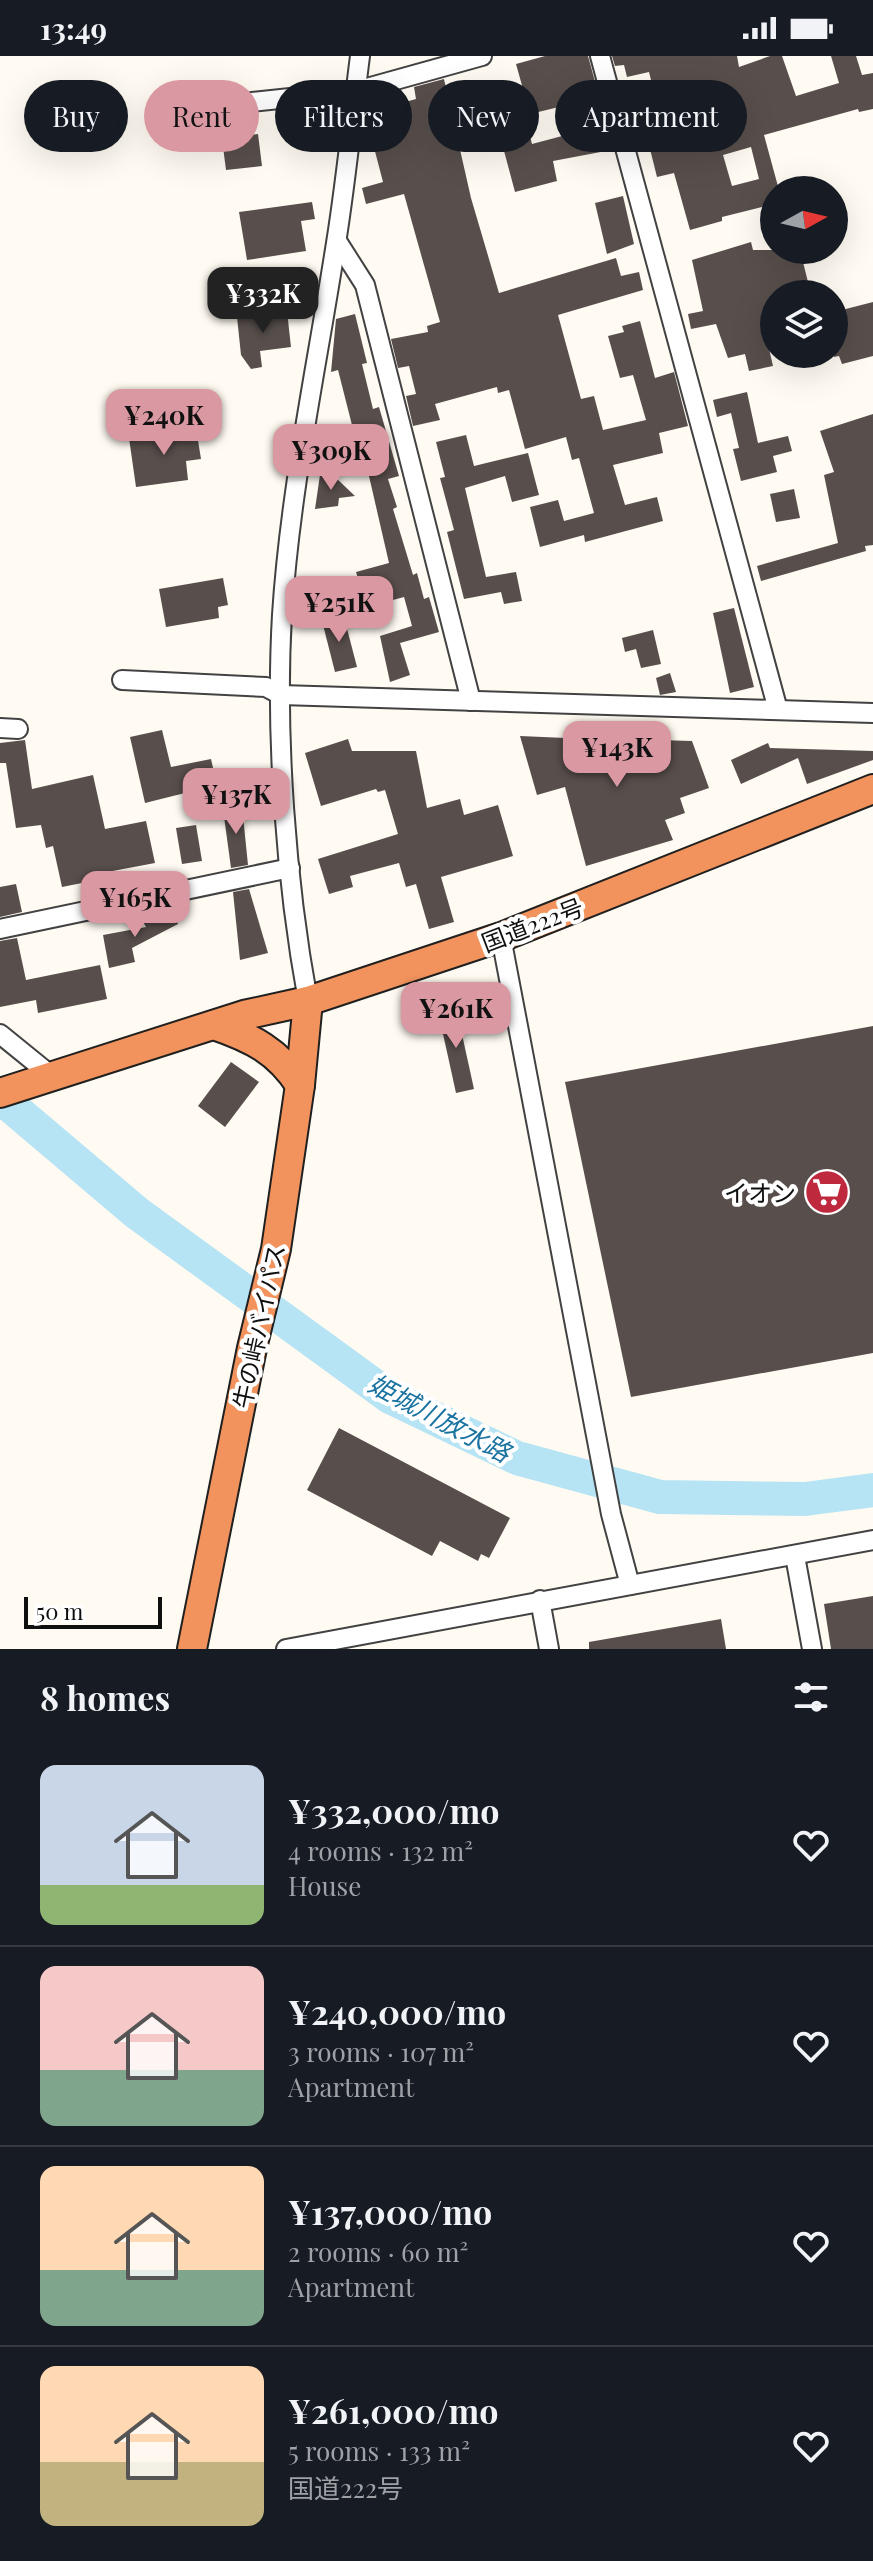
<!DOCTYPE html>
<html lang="en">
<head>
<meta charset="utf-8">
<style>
  :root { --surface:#171b24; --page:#242831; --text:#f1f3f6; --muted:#9ea1a6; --line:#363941; --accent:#da98a3 }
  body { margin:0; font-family:"Playfair Display","Noto Sans JP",serif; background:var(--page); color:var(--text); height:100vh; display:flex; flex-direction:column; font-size:30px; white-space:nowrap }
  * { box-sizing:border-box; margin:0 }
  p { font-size:26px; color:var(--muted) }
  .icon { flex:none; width:44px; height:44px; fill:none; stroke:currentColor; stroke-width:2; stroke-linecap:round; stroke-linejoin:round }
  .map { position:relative; height:1593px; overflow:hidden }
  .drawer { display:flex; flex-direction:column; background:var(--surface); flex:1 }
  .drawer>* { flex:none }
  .banner { position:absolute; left:24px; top:24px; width:826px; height:72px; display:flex; gap:16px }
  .needle { width:52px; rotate:82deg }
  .tools { position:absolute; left:760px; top:120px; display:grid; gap:16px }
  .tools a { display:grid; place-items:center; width:88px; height:88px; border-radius:50%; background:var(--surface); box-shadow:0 8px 32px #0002; font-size:40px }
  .scale { position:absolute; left:24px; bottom:20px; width:138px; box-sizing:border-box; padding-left:8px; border:4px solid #0f0f0f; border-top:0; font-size:22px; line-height:28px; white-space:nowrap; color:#0f0f0f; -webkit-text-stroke:6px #fff; paint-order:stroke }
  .price { position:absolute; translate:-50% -68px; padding:0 18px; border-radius:16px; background:var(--accent); color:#111; font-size:26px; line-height:52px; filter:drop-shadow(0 2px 4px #0008) }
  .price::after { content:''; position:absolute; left:50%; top:48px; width:24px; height:18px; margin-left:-12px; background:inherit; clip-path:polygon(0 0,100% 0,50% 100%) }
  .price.on { background:#222; color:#fff }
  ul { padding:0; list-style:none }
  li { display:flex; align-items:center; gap:24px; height:200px; padding:0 40px }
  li+li { border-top:2px solid var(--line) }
  li span { display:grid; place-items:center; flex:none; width:224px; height:160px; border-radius:16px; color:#555 }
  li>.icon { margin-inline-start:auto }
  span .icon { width:96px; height:96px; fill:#fffc; stroke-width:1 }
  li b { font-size:34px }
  h2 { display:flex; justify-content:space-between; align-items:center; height:96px; padding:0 40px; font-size:34px }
  .chip { padding:0 28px; border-radius:36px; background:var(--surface); box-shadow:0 8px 32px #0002; font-size:28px; line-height:72px }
  .chip.on { background:var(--accent); color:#111 }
  .status { display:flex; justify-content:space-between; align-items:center; height:56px; padding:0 40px; background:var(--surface); direction:ltr }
  .status svg { height:22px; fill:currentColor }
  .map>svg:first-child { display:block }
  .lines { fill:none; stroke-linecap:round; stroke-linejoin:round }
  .river { stroke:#b7e4f5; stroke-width:34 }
  .building { fill:#584f4c; fill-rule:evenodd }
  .minor-casing { stroke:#424242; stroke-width:22 }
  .highway-casing { stroke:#202020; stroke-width:32 }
  .minor { stroke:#fff; stroke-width:18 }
  .highway { stroke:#f2935d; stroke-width:28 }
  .labels { text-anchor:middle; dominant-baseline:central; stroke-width:8; stroke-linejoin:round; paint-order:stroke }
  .street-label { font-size:24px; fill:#0f0f0f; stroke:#fff }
  .poi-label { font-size:24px; fill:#0f0f0f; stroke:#fff; text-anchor:end }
  .water-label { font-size:26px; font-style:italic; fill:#1a73a0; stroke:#fff }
</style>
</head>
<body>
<div class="status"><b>13:49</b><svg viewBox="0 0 49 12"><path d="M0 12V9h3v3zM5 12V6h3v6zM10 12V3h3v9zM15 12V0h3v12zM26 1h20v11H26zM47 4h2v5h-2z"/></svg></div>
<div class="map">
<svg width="873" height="1593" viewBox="0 0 873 1593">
  <rect width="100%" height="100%" fill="#fffbf2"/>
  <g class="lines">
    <path class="river" d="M0,1041l137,116 253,184 127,61 143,39 145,2 68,-9"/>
  </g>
  <g class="building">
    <path d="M545,0h43l11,40 -7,2 14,53 -53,10 4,20 -42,11 -15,-56 28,-7 4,15 34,-9 -7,-28 -29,7 -14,-50z"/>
    <path d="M612,0h125l2,11 31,-11h12l14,40 43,-13 -8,-27h25l6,19 11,-2v36l-14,3 -1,-3 -94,26 15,55h-5v14l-52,13v4l-32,9 -16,-57 -17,4 -9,-36 23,-6 -11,-44 -6,1 -5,-20 -22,5 -3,-12 -9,1zM751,91l8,32 -27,7 -9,-31z"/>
    <path d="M444,23l27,119 28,95 117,-35 5,18 18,-4 4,18 -85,25 23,84 13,-3 9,34 43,-10 -13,-45 -13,3 -12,-42 16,-4 -2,-6 18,-5 15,57 19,-6 14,54 -29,7 4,20 -50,12 12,40 32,-8 6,24 -78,21 -1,-7 -44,12 -10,-40 28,-7 6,21 30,-8 -15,-55 -7,2 -6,-23 -41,12 -16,-59 -11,3 -1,-6 -62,17 5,16 -27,6 -7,-30 10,-2 -7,-28 -11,2 -7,-29 37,-7 -1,-6 13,-4 -36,-128 -38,10 -4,-16 21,-6 -12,-46 -8,2 6,-26 47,-13 -2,-12z"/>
    <path d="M258,78l4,32 -36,4 -4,-31z"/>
    <path d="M623,140l11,48 -27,10 -12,-51z"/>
    <path d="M312,146l3,17 -14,2 5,30 -59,9 -8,-48z"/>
    <path d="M751,186l2,8h47l11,44h-37v30l-10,3 9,39 -24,5 -4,-17 -17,4 -12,-34 -25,5 -3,-15 15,-3 -11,-51z"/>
    <path d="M873,246v54l-31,8 -3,-8 -5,1v-45z"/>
    <path d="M287,255l4,36 -31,4 2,16 -11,2 -10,-14 -4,-38z"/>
    <path d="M355,258l12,49 -5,1 11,45 6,-2 20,69 -11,3 9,28 -4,2 20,66 4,-2 7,26 5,-2 10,35 -39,11 10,32 -20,7 -10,-46 32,-10 -8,-29 -37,10 -11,-35 33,-9 -32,-139 -5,1 -14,-55 -7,2 5,-53z"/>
    <path d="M747,336l11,51 30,-7 4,15 -19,5 4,16 -36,9 -8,-32 6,-1 -8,-35 -14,4 -4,-17z"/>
    <path d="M873,358v131l-8,1 1,5 -105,30 -4,-15 81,-23 -14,-68 10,-3 -14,-41z"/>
    <path d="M196,372l5,31 -15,2 2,19 -52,7 -7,-49z"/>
    <path d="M466,379l8,31 54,-13 11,42 -27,7 -7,-26 -40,12 21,89 30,-5 6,29 -18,3 -3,-12 -37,7 -17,-67 7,-2 -14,-52 5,-1 -9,-35z"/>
    <path d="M320,419l15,2 20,19 -16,2 -1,8 -23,3z"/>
    <path d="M794,433l6,29 -24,4 -6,-28z"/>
    <path d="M223,522l5,27 -10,2 1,11 -53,9 -7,-38z"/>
    <path d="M734,552l20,79 -24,6 -17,-80z"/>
    <path d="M344,561l13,50 -22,5 -13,-51z"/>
    <path d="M653,574l8,34 -20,4 -5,-19 -11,3 -3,-14z"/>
    <path d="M670,617l6,19 -16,3 -4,-17z"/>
    <path d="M162,674l9,37 40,-8 6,26 -72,18 -15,-66z"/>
    <path d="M520,680l69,3 4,13 33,-13 66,2 17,47 -29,10 5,15 -20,7 8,20 -87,26 -21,-79 -28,8z"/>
    <path d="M348,683l4,12h64l11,57 33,-9 4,16 34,-10 15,51 -72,21 13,45 -25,7 -13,-45 -10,3 -7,-24 -49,13 3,11 -24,7 -11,-35 80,-25 -13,-44 -7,2 -2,-3 -55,17 -16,-53z"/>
    <path d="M25,684l7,49 61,-14 12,54 41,-8 9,42 -69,13 1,6 -25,5 -9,-41 -7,2 -5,-23 -25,3 -10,-65h-6v-20z"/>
    <path d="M768,687l2,5 103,3v9l-66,24 -9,-26 -57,26 -10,-24z"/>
    <path d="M242,750l6,59 -17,3 -8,-59z"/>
    <path d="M196,769l6,36 -20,3 -6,-36z"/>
    <path d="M16,828l6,28 -22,5v-30z"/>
    <path d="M249,833l19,64 -28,7 -7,-68z"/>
    <path d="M165,852l3,14 9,-2 1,4 -46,24 3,14 -26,6 -6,-33 43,-8 -4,-7z"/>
    <path d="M17,882l9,42 74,-15 7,34 -69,14 -2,-13 -36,7v-66z"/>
    <path d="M456,951l18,82 -18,4 -18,-82z"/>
    <path d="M873,970v327l-242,44 -66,-315z"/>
    <path d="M231,1006l28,20 -34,45 -27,-21z"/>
    <path d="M339,1372l171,90 -21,40 -8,-4 -3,7 -38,-20 -8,15 -125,-66z"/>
    <path d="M873,1540v53h-42l-7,-45z"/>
    <path d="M721,1563l5,30h-137v-7z"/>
  </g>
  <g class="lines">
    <g class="minor-casing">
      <g id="minor">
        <path d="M600,0l178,654"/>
        <path d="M214,50l142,-15 126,-35"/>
        <path d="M337,185l28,44 106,416"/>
        <path d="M122,624l144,7 15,8 592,18"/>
        <path d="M0,672l18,1"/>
        <path d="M0,873l290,-61"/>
        <path d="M501,881l110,577 19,71"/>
        <path d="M308,945c-22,-119 -33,-265 -26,-386 8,-125 35,-249 54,-372 10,-62 16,-125 24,-187"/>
        <path d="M0,978l53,43"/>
        <path d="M795,1500l17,93"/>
        <path d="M540,1544l9,49"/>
        <path d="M286,1593l587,-109"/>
      </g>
    </g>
    <g class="highway-casing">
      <g id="highway">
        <path d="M214,969c38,13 64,26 86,60"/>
        <path d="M0,1037l244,-78 64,-14 193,-64 372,-148"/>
        <path d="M192,1593l60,-301 24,-99 24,-164 8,-84"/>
      </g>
    </g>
    <use href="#minor" class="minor"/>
    <use href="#highway" class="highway"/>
  </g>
  <defs>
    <g id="supermarket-disc" transform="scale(2.3)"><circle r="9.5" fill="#be293e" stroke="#fff"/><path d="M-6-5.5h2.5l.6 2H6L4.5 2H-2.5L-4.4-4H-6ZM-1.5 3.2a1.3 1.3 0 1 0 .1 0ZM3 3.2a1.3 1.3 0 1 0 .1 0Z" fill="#fff"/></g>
  </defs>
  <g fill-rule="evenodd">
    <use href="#supermarket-disc" x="827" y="1136"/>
  </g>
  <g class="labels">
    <g class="street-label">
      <text transform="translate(532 868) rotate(-21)">国道222号</text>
      <text transform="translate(258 1270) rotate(-78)">牛の峠バイパス</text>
    </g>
    <g class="poi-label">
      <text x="796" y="1136">イオン</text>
    </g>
    <g class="water-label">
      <text transform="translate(440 1361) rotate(28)">姫城川放水路</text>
    </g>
  </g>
</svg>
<div class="tools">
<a><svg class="needle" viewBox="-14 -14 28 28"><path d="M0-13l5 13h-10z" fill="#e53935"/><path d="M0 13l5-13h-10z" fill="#9ea1a6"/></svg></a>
<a><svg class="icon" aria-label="layers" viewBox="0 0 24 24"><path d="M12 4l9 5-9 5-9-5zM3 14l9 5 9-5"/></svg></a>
</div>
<div class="scale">50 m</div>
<b class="price on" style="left:263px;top:279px">¥332K</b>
<b class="price" style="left:164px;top:401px">¥240K</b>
<b class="price" style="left:331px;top:436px">¥309K</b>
<b class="price" style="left:339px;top:588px">¥251K</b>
<b class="price" style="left:617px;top:733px">¥143K</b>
<b class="price" style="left:236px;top:780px">¥137K</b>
<b class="price" style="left:135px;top:883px">¥165K</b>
<b class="price" style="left:456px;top:994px">¥261K</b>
<div class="banner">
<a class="chip">Buy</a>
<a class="chip on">Rent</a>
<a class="chip">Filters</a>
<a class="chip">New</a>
<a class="chip">Apartment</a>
</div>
</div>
<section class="drawer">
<h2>8 homes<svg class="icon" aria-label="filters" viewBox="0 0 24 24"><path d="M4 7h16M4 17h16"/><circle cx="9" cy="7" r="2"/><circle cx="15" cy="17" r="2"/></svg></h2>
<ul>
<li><span style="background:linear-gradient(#c9d6e8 75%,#8fb573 0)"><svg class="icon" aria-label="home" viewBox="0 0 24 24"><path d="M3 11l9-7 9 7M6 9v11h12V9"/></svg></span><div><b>¥332,000/mo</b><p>4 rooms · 132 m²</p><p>House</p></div><svg class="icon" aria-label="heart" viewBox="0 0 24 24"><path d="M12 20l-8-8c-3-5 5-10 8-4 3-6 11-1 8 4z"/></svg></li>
<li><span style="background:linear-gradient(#f6c9c9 65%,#7fa58c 0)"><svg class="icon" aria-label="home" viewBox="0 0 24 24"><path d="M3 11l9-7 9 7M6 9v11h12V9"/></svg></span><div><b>¥240,000/mo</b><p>3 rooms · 107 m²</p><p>Apartment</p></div><svg class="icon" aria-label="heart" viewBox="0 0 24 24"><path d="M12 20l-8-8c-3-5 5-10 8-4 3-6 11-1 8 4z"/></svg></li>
<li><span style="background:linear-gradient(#ffd9b3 65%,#7fa58c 0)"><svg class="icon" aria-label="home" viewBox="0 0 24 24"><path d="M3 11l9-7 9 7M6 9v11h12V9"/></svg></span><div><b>¥137,000/mo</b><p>2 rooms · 60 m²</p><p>Apartment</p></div><svg class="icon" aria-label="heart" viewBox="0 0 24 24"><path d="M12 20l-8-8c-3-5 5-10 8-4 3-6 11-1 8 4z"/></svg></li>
<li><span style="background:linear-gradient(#ffd9b3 60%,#c2b280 0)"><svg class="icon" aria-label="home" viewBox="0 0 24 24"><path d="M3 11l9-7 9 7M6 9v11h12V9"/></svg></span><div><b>¥261,000/mo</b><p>5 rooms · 133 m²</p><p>国道222号</p></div><svg class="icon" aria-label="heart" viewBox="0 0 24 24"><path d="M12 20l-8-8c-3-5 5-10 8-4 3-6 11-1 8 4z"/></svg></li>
</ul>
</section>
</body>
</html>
